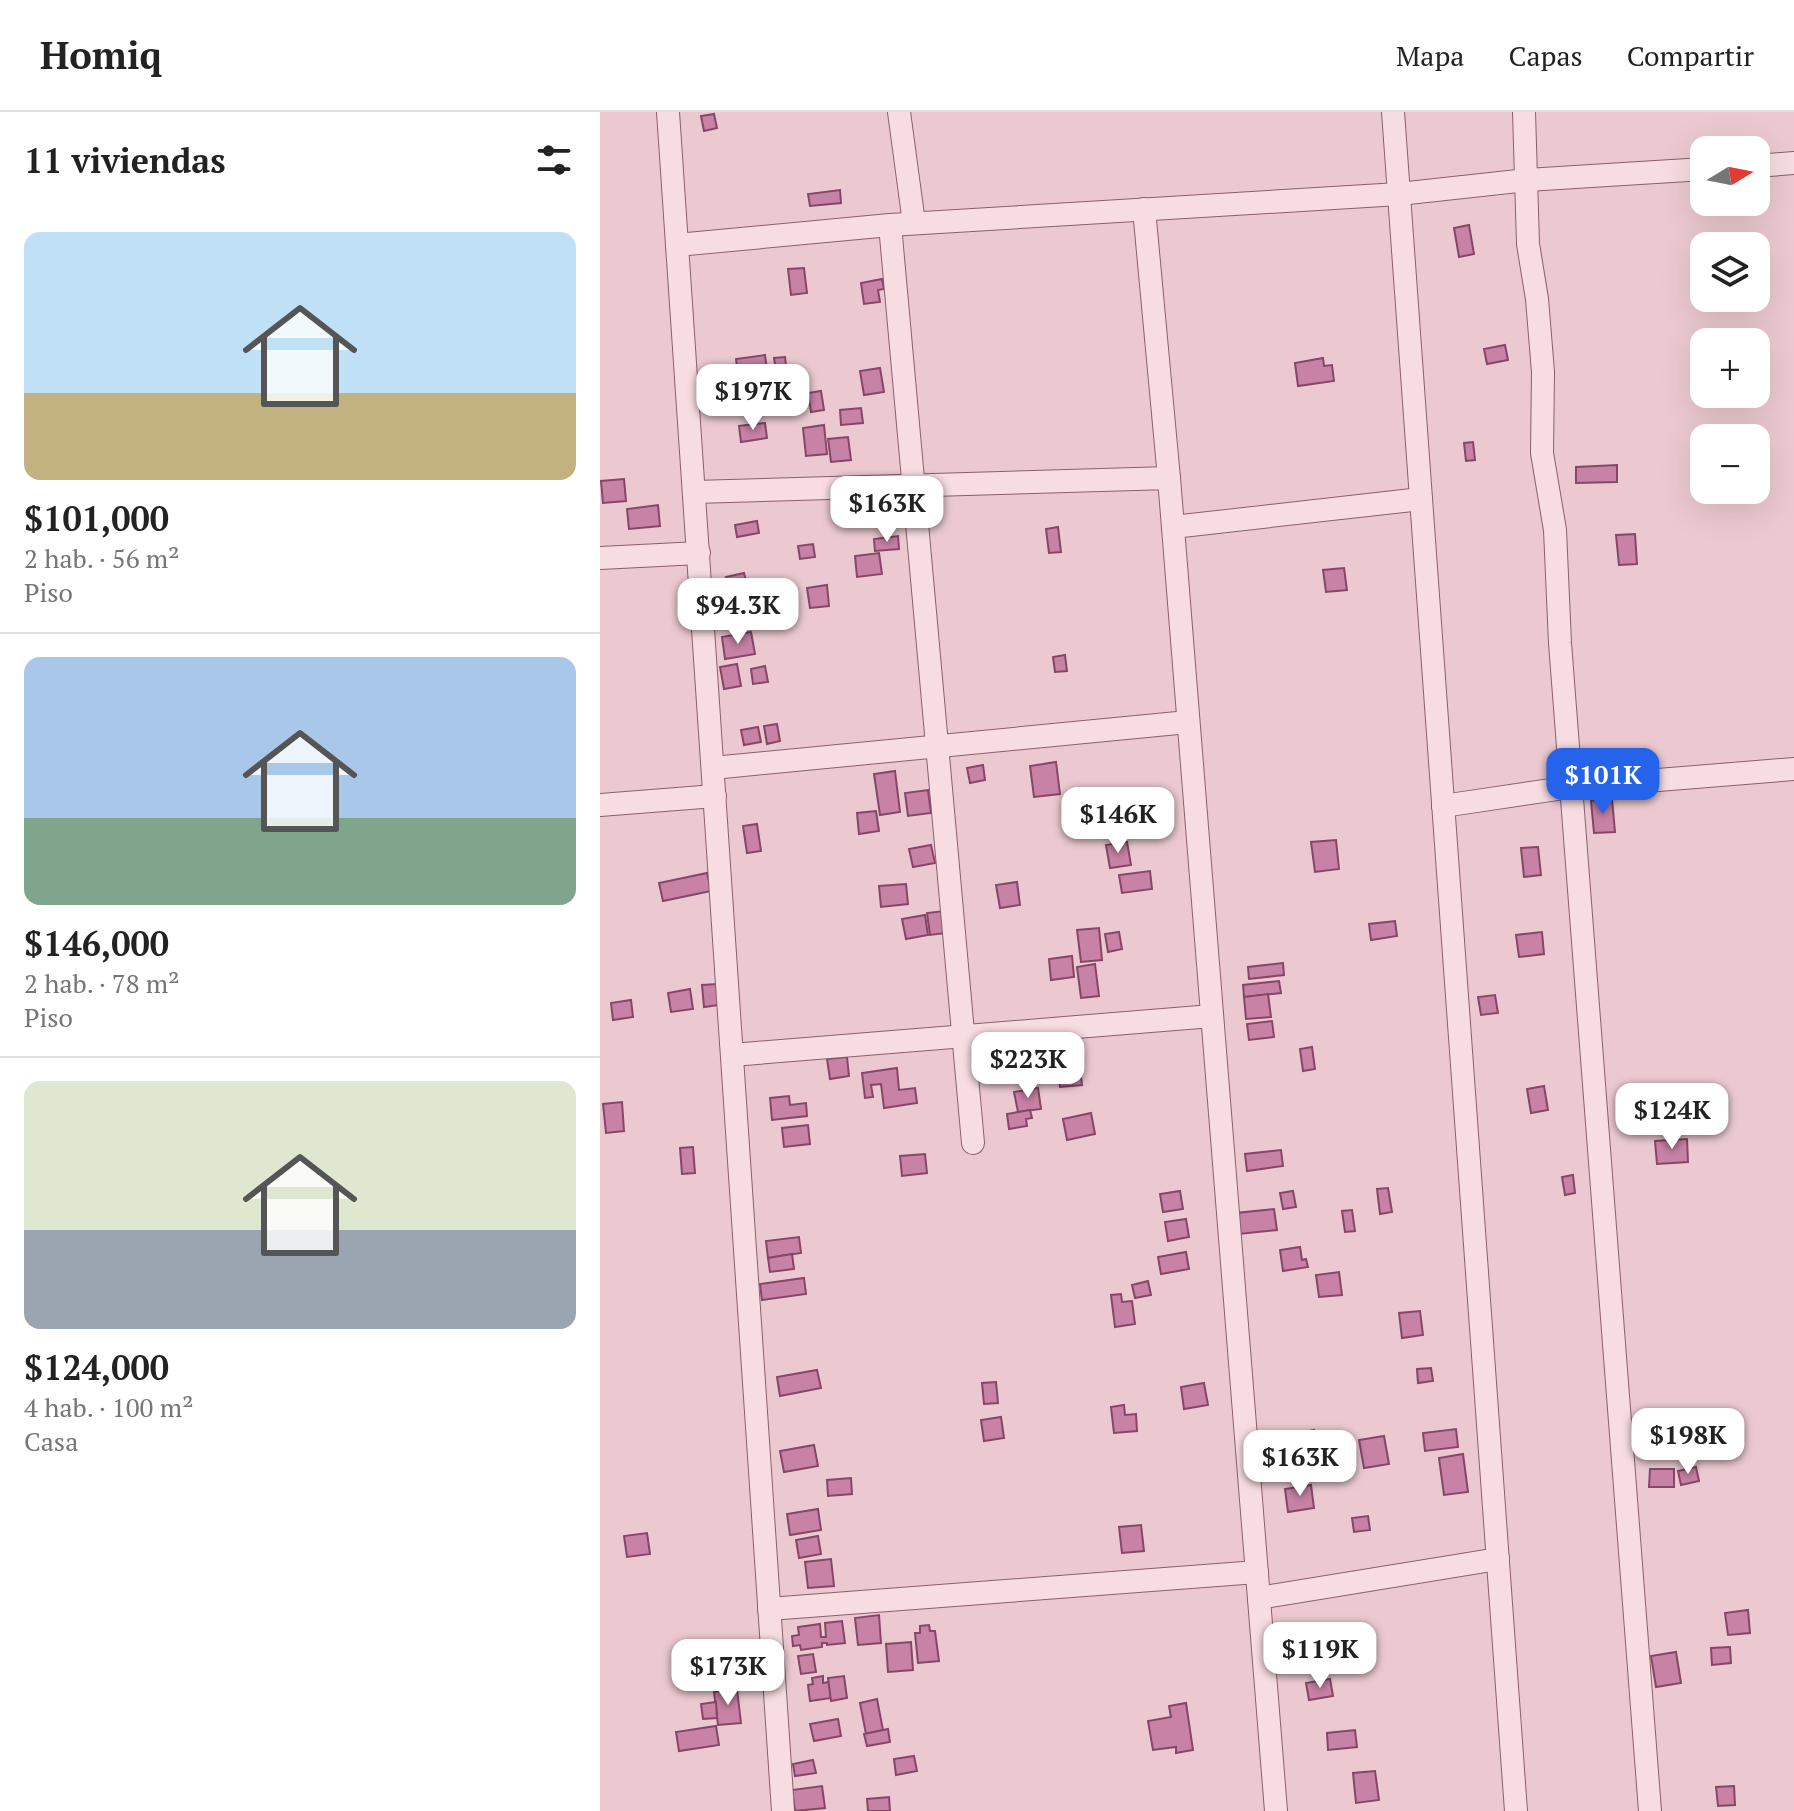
<!DOCTYPE html>
<html lang="es">
<head>
<meta charset="utf-8">
<style>
  :root { --surface:#fff; --page:#f6f6f6; --text:#222; --muted:#767676; --line:#e0e0e0; --accent:#2563eb }
  body { margin:0; font-family:"PT Serif",serif; background:var(--page); color:var(--text); height:100vh; display:flex; flex-direction:column; font-size:30px; white-space:nowrap }
  * { box-sizing:border-box; margin:0 }
  p { font-size:26px; color:var(--muted) }
  .icon { flex:none; width:44px; height:44px; fill:none; stroke:currentColor; stroke-width:2; stroke-linecap:round; stroke-linejoin:round }
  .map { position:relative; flex:1; overflow:hidden }
  .sheet { display:flex; flex-direction:column; background:var(--surface); width:600px }
  .sheet>* { flex:none }
  .needle { width:52px; rotate:80deg }
  .fabs { position:absolute; left:1090px; top:24px; display:grid; gap:16px }
  .fabs a { display:grid; place-items:center; width:80px; height:80px; border-radius:16px; background:var(--surface); box-shadow:0 8px 32px #0002; font-size:40px }
  .price { position:absolute; translate:-50% -68px; padding:0 18px; border-radius:16px; background:#fff; color:#222; font-size:26px; line-height:52px; filter:drop-shadow(0 2px 4px #0008) }
  .price::after { content:''; position:absolute; left:50%; top:48px; width:24px; height:18px; margin-left:-12px; background:inherit; clip-path:polygon(0 0,100% 0,50% 100%) }
  .price.on { background:var(--accent); color:#fff }
  ul { padding:0; list-style:none }
  li { display:grid; align-content:center; gap:16px; height:424px; padding:0 24px }
  li+li { border-top:2px solid var(--line) }
  li span { display:grid; place-items:center; height:248px; border-radius:16px; color:#555 }
  li>.icon { margin-inline-start:auto }
  span .icon { width:144px; height:144px; fill:#fffc; stroke-width:1 }
  li b { font-size:34px }
  h2 { display:flex; justify-content:space-between; align-items:center; height:96px; padding:0 24px; font-size:34px }
  header { display:flex; align-items:center; gap:48px; box-sizing:border-box; height:112px; padding:0 40px; background:var(--surface); border-bottom:2px solid var(--line) }
  header strong { font-size:38px }
  nav { display:flex; gap:44px; margin-inline-start:auto; font-size:28px }
  main { display:flex; flex:1; min-height:0 }
  .map>svg:first-child { display:block }
  .building { fill:#c882a5; stroke:#864668; stroke-width:2 }
  .lines { fill:none; stroke-linecap:round; stroke-linejoin:round }
  .minor-casing { stroke:#885f6f; stroke-width:24 }
  .minor { stroke:#f7dde2; stroke-width:22 }
</style>
</head>
<body>
<header>
<strong>Homiq</strong>
<nav><a>Mapa</a><a>Capas</a><a>Compartir</a></nav>
</header>
<main>
<section class="sheet">
<h2>11 viviendas<svg class="icon" aria-label="filters" viewBox="0 0 24 24"><path d="M4 7h16M4 17h16"/><circle cx="9" cy="7" r="2"/><circle cx="15" cy="17" r="2"/></svg></h2>
<ul>
<li><span style="background:linear-gradient(#bfe0f5 65%,#c2b280 0)"><svg class="icon" aria-label="home" viewBox="0 0 24 24"><path d="M3 11l9-7 9 7M6 9v11h12V9"/></svg></span><div><b>$101,000</b><p>2 hab. · 56 m²</p><p>Piso</p></div></li>
<li><span style="background:linear-gradient(#a9c7e8 65%,#7fa58c 0)"><svg class="icon" aria-label="home" viewBox="0 0 24 24"><path d="M3 11l9-7 9 7M6 9v11h12V9"/></svg></span><div><b>$146,000</b><p>2 hab. · 78 m²</p><p>Piso</p></div></li>
<li><span style="background:linear-gradient(#dfe7d0 60%,#9aa5b1 0)"><svg class="icon" aria-label="home" viewBox="0 0 24 24"><path d="M3 11l9-7 9 7M6 9v11h12V9"/></svg></span><div><b>$124,000</b><p>4 hab. · 100 m²</p><p>Casa</p></div></li>
</ul>
</section>
<div class="map">
<svg width="1194" height="1699" viewBox="0 0 1194 1699">
  <rect width="100%" height="100%" fill="#ecc9d1"/>
  <g class="building">
    <path d="M114,2l3,14 -13,3 -3,-15z"/>
    <path d="M240,78l1,13 -31,3 -2,-12z"/>
    <path d="M869,113l5,29 -15,3 -5,-29z"/>
    <path d="M204,156l3,25 -16,2 -3,-26z"/>
    <path d="M282,167l2,10 -6,1 2,12 -16,2 -3,-21z"/>
    <path d="M905,233l3,15 -21,4 -3,-15z"/>
    <path d="M165,243l3,23 -29,4 -3,-23z"/>
    <path d="M185,245l2,18 -10,2 -3,-19z"/>
    <path d="M723,246l1,8 8,-1 2,16 -36,5 -3,-23z"/>
    <path d="M280,256l4,24 -20,3 -4,-24z"/>
    <path d="M221,279l3,19 -13,2 -3,-19z"/>
    <path d="M261,296l2,15 -22,2 -1,-15z"/>
    <path d="M165,311l2,15 -26,4 -2,-16z"/>
    <path d="M224,313l3,29 -21,2 -3,-28z"/>
    <path d="M248,325l3,23 -20,2 -3,-23z"/>
    <path d="M873,330l2,18 -9,1 -2,-18z"/>
    <path d="M1017,353v17l-41,1v-16z"/>
    <path d="M24,367l2,22 -23,2 -2,-22z"/>
    <path d="M58,393l2,21 -31,3 -2,-20z"/>
    <path d="M157,409l2,12 -22,4 -2,-12z"/>
    <path d="M458,415l3,25 -12,1 -3,-24z"/>
    <path d="M1035,422l2,30 -18,1 -3,-30z"/>
    <path d="M298,424l1,13 -24,2 -1,-12z"/>
    <path d="M213,432l2,13 -15,2 -2,-13z"/>
    <path d="M279,441l3,21 -25,3 -2,-21z"/>
    <path d="M744,456l3,22 -21,2 -3,-22z"/>
    <path d="M144,461l4,18 -18,4 -4,-18z"/>
    <path d="M227,473l2,21 -19,2 -3,-20z"/>
    <path d="M151,520l4,22 -30,5 -3,-22z"/>
    <path d="M465,543l2,16 -12,1 -2,-15z"/>
    <path d="M137,552l4,22 -17,3 -4,-22z"/>
    <path d="M165,554l3,16 -15,2 -2,-15z"/>
    <path d="M177,612l3,17 -13,3 -3,-18z"/>
    <path d="M158,615l3,15 -17,3 -3,-15z"/>
    <path d="M456,650l4,32 -26,3 -4,-31z"/>
    <path d="M383,653l2,15 -15,3 -3,-15z"/>
    <path d="M295,659l5,41 -20,3 -6,-41z"/>
    <path d="M328,678l3,23 -23,3 -3,-23z"/>
    <path d="M1012,687l3,33 -21,1 -3,-32z"/>
    <path d="M276,699l3,20 -20,3 -2,-21z"/>
    <path d="M157,712l4,27 -14,2 -4,-27z"/>
    <path d="M736,728l3,29 -24,3 -4,-30z"/>
    <path d="M527,730l4,23 -21,3 -4,-23z"/>
    <path d="M331,733l4,18 -22,4 -4,-18z"/>
    <path d="M938,735l3,28 -17,2 -3,-29z"/>
    <path d="M550,759l2,18 -30,4 -3,-18z"/>
    <path d="M107,761l4,18 -48,10 -4,-18z"/>
    <path d="M417,770l3,23 -20,3 -4,-23z"/>
    <path d="M306,772l2,20 -27,3 -2,-21z"/>
    <path d="M344,799l2,22 -16,2 -3,-22z"/>
    <path d="M325,803l3,20 -22,4 -4,-20z"/>
    <path d="M795,809l2,15 -26,4 -2,-16z"/>
    <path d="M499,816l3,32 -21,2 -4,-32z"/>
    <path d="M519,820l3,17 -14,3 -3,-18z"/>
    <path d="M942,820l2,22 -25,3 -3,-22z"/>
    <path d="M472,844l2,21 -23,3 -2,-21z"/>
    <path d="M683,851l1,12 -35,4 -1,-12z"/>
    <path d="M495,852l4,32 -18,2 -4,-31z"/>
    <path d="M679,869l2,12 -37,4 -1,-12z"/>
    <path d="M117,872l2,21 -15,2 -2,-22z"/>
    <path d="M90,877l3,20 -22,3 -3,-19z"/>
    <path d="M668,882l3,23 -25,2 -2,-22z"/>
    <path d="M895,883l3,18 -17,2 -3,-18z"/>
    <path d="M31,888l2,17 -20,3 -2,-17z"/>
    <path d="M672,909l2,16 -25,3 -2,-16z"/>
    <path d="M712,935l3,22 -12,2 -3,-22z"/>
    <path d="M247,945l2,19 -19,3 -3,-20z"/>
    <path d="M479,947l3,26 -22,2 -3,-26z"/>
    <path d="M297,956l2,22 16,-2 2,15 -33,5 -3,-24 -10,1 2,12 -8,1 -3,-25z"/>
    <path d="M944,974l4,24 -17,3 -4,-24z"/>
    <path d="M438,976l3,21 -23,3 -4,-20z"/>
    <path d="M189,984l1,9 16,-2 1,13 -35,4 -2,-22z"/>
    <path d="M22,990l2,29 -18,2 -3,-29z"/>
    <path d="M430,998l2,8 -6,1 1,7 -18,3 -2,-15z"/>
    <path d="M491,1001l4,21 -28,6 -4,-21z"/>
    <path d="M208,1013l2,19 -26,3 -2,-19z"/>
    <path d="M1087,1027l1,23 -31,2 -2,-23z"/>
    <path d="M93,1035l2,26 -13,1 -2,-26z"/>
    <path d="M681,1038l2,16 -36,5 -2,-17z"/>
    <path d="M325,1042l2,19 -25,3 -2,-20z"/>
    <path d="M973,1063l2,18 -10,2 -3,-18z"/>
    <path d="M788,1076l4,24 -12,2 -3,-25z"/>
    <path d="M580,1079l3,18 -20,3 -3,-18z"/>
    <path d="M693,1079l3,16 -13,2 -3,-16z"/>
    <path d="M674,1097l3,21 -38,4 -3,-21z"/>
    <path d="M752,1098l3,21 -10,1 -3,-21z"/>
    <path d="M586,1107l3,18 -21,4 -3,-19z"/>
    <path d="M199,1125l2,16 -33,5 -2,-17z"/>
    <path d="M700,1135l2,13 4,-1 2,8 -25,4 -3,-21z"/>
    <path d="M586,1140l3,17 -28,5 -3,-17z"/>
    <path d="M192,1142l2,15 -24,3 -2,-14z"/>
    <path d="M739,1160l3,23 -23,2 -3,-22z"/>
    <path d="M204,1166l2,16 -44,6 -2,-16z"/>
    <path d="M548,1169l3,14 -16,3 -3,-13z"/>
    <path d="M521,1182l1,8 10,-1 3,23 -20,3 -4,-32z"/>
    <path d="M820,1199l3,24 -21,3 -3,-25z"/>
    <path d="M831,1256l2,13 -15,2 -1,-14z"/>
    <path d="M217,1258l4,18 -41,8 -3,-19z"/>
    <path d="M396,1270l2,21 -14,1 -2,-21z"/>
    <path d="M604,1271l4,22 -24,4 -3,-22z"/>
    <path d="M524,1293l1,10 11,-1 1,17 -23,2 -3,-26z"/>
    <path d="M401,1305l3,21 -20,3 -3,-21z"/>
    <path d="M856,1317l2,18 -33,4 -2,-18z"/>
    <path d="M714,1318l2,18 -9,2 -2,-18z"/>
    <path d="M706,1323l2,18 -11,2 -3,-18z"/>
    <path d="M784,1324l5,28 -25,4 -5,-28z"/>
    <path d="M214,1333l4,21 -34,6 -4,-21z"/>
    <path d="M863,1342l5,38 -24,3 -5,-37z"/>
    <path d="M1096,1355l3,14 -18,4 -3,-14z"/>
    <path d="M1050,1357h24v18h-25z"/>
    <path d="M251,1366l1,16 -24,2 -1,-16z"/>
    <path d="M711,1373l3,23 -26,4 -3,-23z"/>
    <path d="M218,1397l3,21 -31,5 -3,-21z"/>
    <path d="M768,1404l2,14 -16,2 -2,-14z"/>
    <path d="M541,1413l3,26 -22,2 -3,-26z"/>
    <path d="M47,1421l3,21 -23,3 -3,-21z"/>
    <path d="M218,1424l3,18 -22,4 -3,-18z"/>
    <path d="M231,1447l3,27 -26,2 -3,-26z"/>
    <path d="M1148,1498l2,23 -22,2 -3,-22z"/>
    <path d="M279,1503l2,28 -23,2 -3,-27z"/>
    <path d="M242,1509l3,22 -18,2v-2h-5v4l-21,3 -1,-5 -7,1 -1,-10 7,-1 -1,-8 22,-3 1,13h5l-1,-14z"/>
    <path d="M329,1513l1,6h5l4,30 -21,2 -3,-30h5v-7z"/>
    <path d="M719,1517l2,17 -23,3 -2,-17z"/>
    <path d="M771,1528l3,23 -21,3 -3,-22z"/>
    <path d="M311,1530l2,28 -25,2 -2,-28z"/>
    <path d="M1130,1535l1,16 -19,2 -1,-17z"/>
    <path d="M148,1539l2,16 -42,7 -2,-17z"/>
    <path d="M1076,1540l5,31 -25,4 -5,-31z"/>
    <path d="M213,1542l3,18 -15,2 -3,-18z"/>
    <path d="M730,1544l1,10 -24,3 -1,-10z"/>
    <path d="M223,1564v7l6,-1 2,16 -21,3 -2,-16 5,-1 -1,-6z"/>
    <path d="M244,1564l3,22 -16,3 -3,-23z"/>
    <path d="M730,1567l3,17 -24,4 -3,-17z"/>
    <path d="M137,1577l4,34 -23,2 -4,-33z"/>
    <path d="M277,1587l6,31 -17,4 -6,-31z"/>
    <path d="M116,1590l1,16 -14,1 -2,-15z"/>
    <path d="M586,1591l7,47 -17,3v-6l-23,3 -5,-29 23,-4 -2,-11z"/>
    <path d="M238,1607l3,17 -27,5 -4,-17z"/>
    <path d="M116,1614l3,19 -40,6 -3,-19z"/>
    <path d="M288,1617l2,13 -23,4 -3,-12z"/>
    <path d="M755,1618l2,17 -29,3 -1,-17z"/>
    <path d="M314,1644l3,15 -21,4 -2,-16z"/>
    <path d="M213,1648l3,13 -21,3 -2,-12z"/>
    <path d="M775,1659l4,29 -23,3 -3,-30z"/>
    <path d="M222,1674l3,22 -30,3 -3,-21z"/>
    <path d="M1134,1674l1,19 -17,1 -2,-19z"/>
    <path d="M289,1685l1,14h-22l-1,-12z"/>
  </g>
  <g class="lines">
    <g class="minor-casing">
      <g id="minor">
        <path d="M68,0l115,1699"/>
        <path d="M299,0l15,111"/>
        <path d="M793,0l123,1699"/>
        <path d="M924,0l4,132 9,55 6,73 -1,81 13,77 5,113 90,1168"/>
        <path d="M1156,54l38,-3"/>
        <path d="M544,97l25,269"/>
        <path d="M290,113l83,918"/>
        <path d="M77,133l213,-20 509,-31 128,-14 177,-11"/>
        <path d="M95,380l474,-14 107,1333"/>
        <path d="M573,415l248,-28"/>
        <path d="M0,446l99,-5"/>
        <path d="M113,656l475,-46"/>
        <path d="M0,693l115,-9"/>
        <path d="M843,694l128,-19 223,-18"/>
        <path d="M132,943l480,-39"/>
        <path d="M659,1486l239,-39"/>
        <path d="M169,1497l488,-37"/>
      </g>
    </g>
    <use href="#minor" class="minor"/>
  </g>
</svg>
<div class="fabs">
<a><svg class="needle" viewBox="-14 -14 28 28"><path d="M0-13l5 13h-10z" fill="#e53935"/><path d="M0 13l5-13h-10z" fill="#767676"/></svg></a>
<a><svg class="icon" aria-label="layers" viewBox="0 0 24 24"><path d="M12 4l9 5-9 5-9-5zM3 14l9 5 9-5"/></svg></a>
<a>+</a>
<a>−</a>
</div>
<b class="price" style="left:153px;top:320px">$197K</b>
<b class="price" style="left:287px;top:432px">$163K</b>
<b class="price" style="left:138px;top:534px">$94.3K</b>
<b class="price on" style="left:1003px;top:704px">$101K</b>
<b class="price" style="left:518px;top:743px">$146K</b>
<b class="price" style="left:428px;top:988px">$223K</b>
<b class="price" style="left:1072px;top:1039px">$124K</b>
<b class="price" style="left:1088px;top:1364px">$198K</b>
<b class="price" style="left:700px;top:1386px">$163K</b>
<b class="price" style="left:720px;top:1578px">$119K</b>
<b class="price" style="left:128px;top:1595px">$173K</b>
</div>
</main>
</body>
</html>
